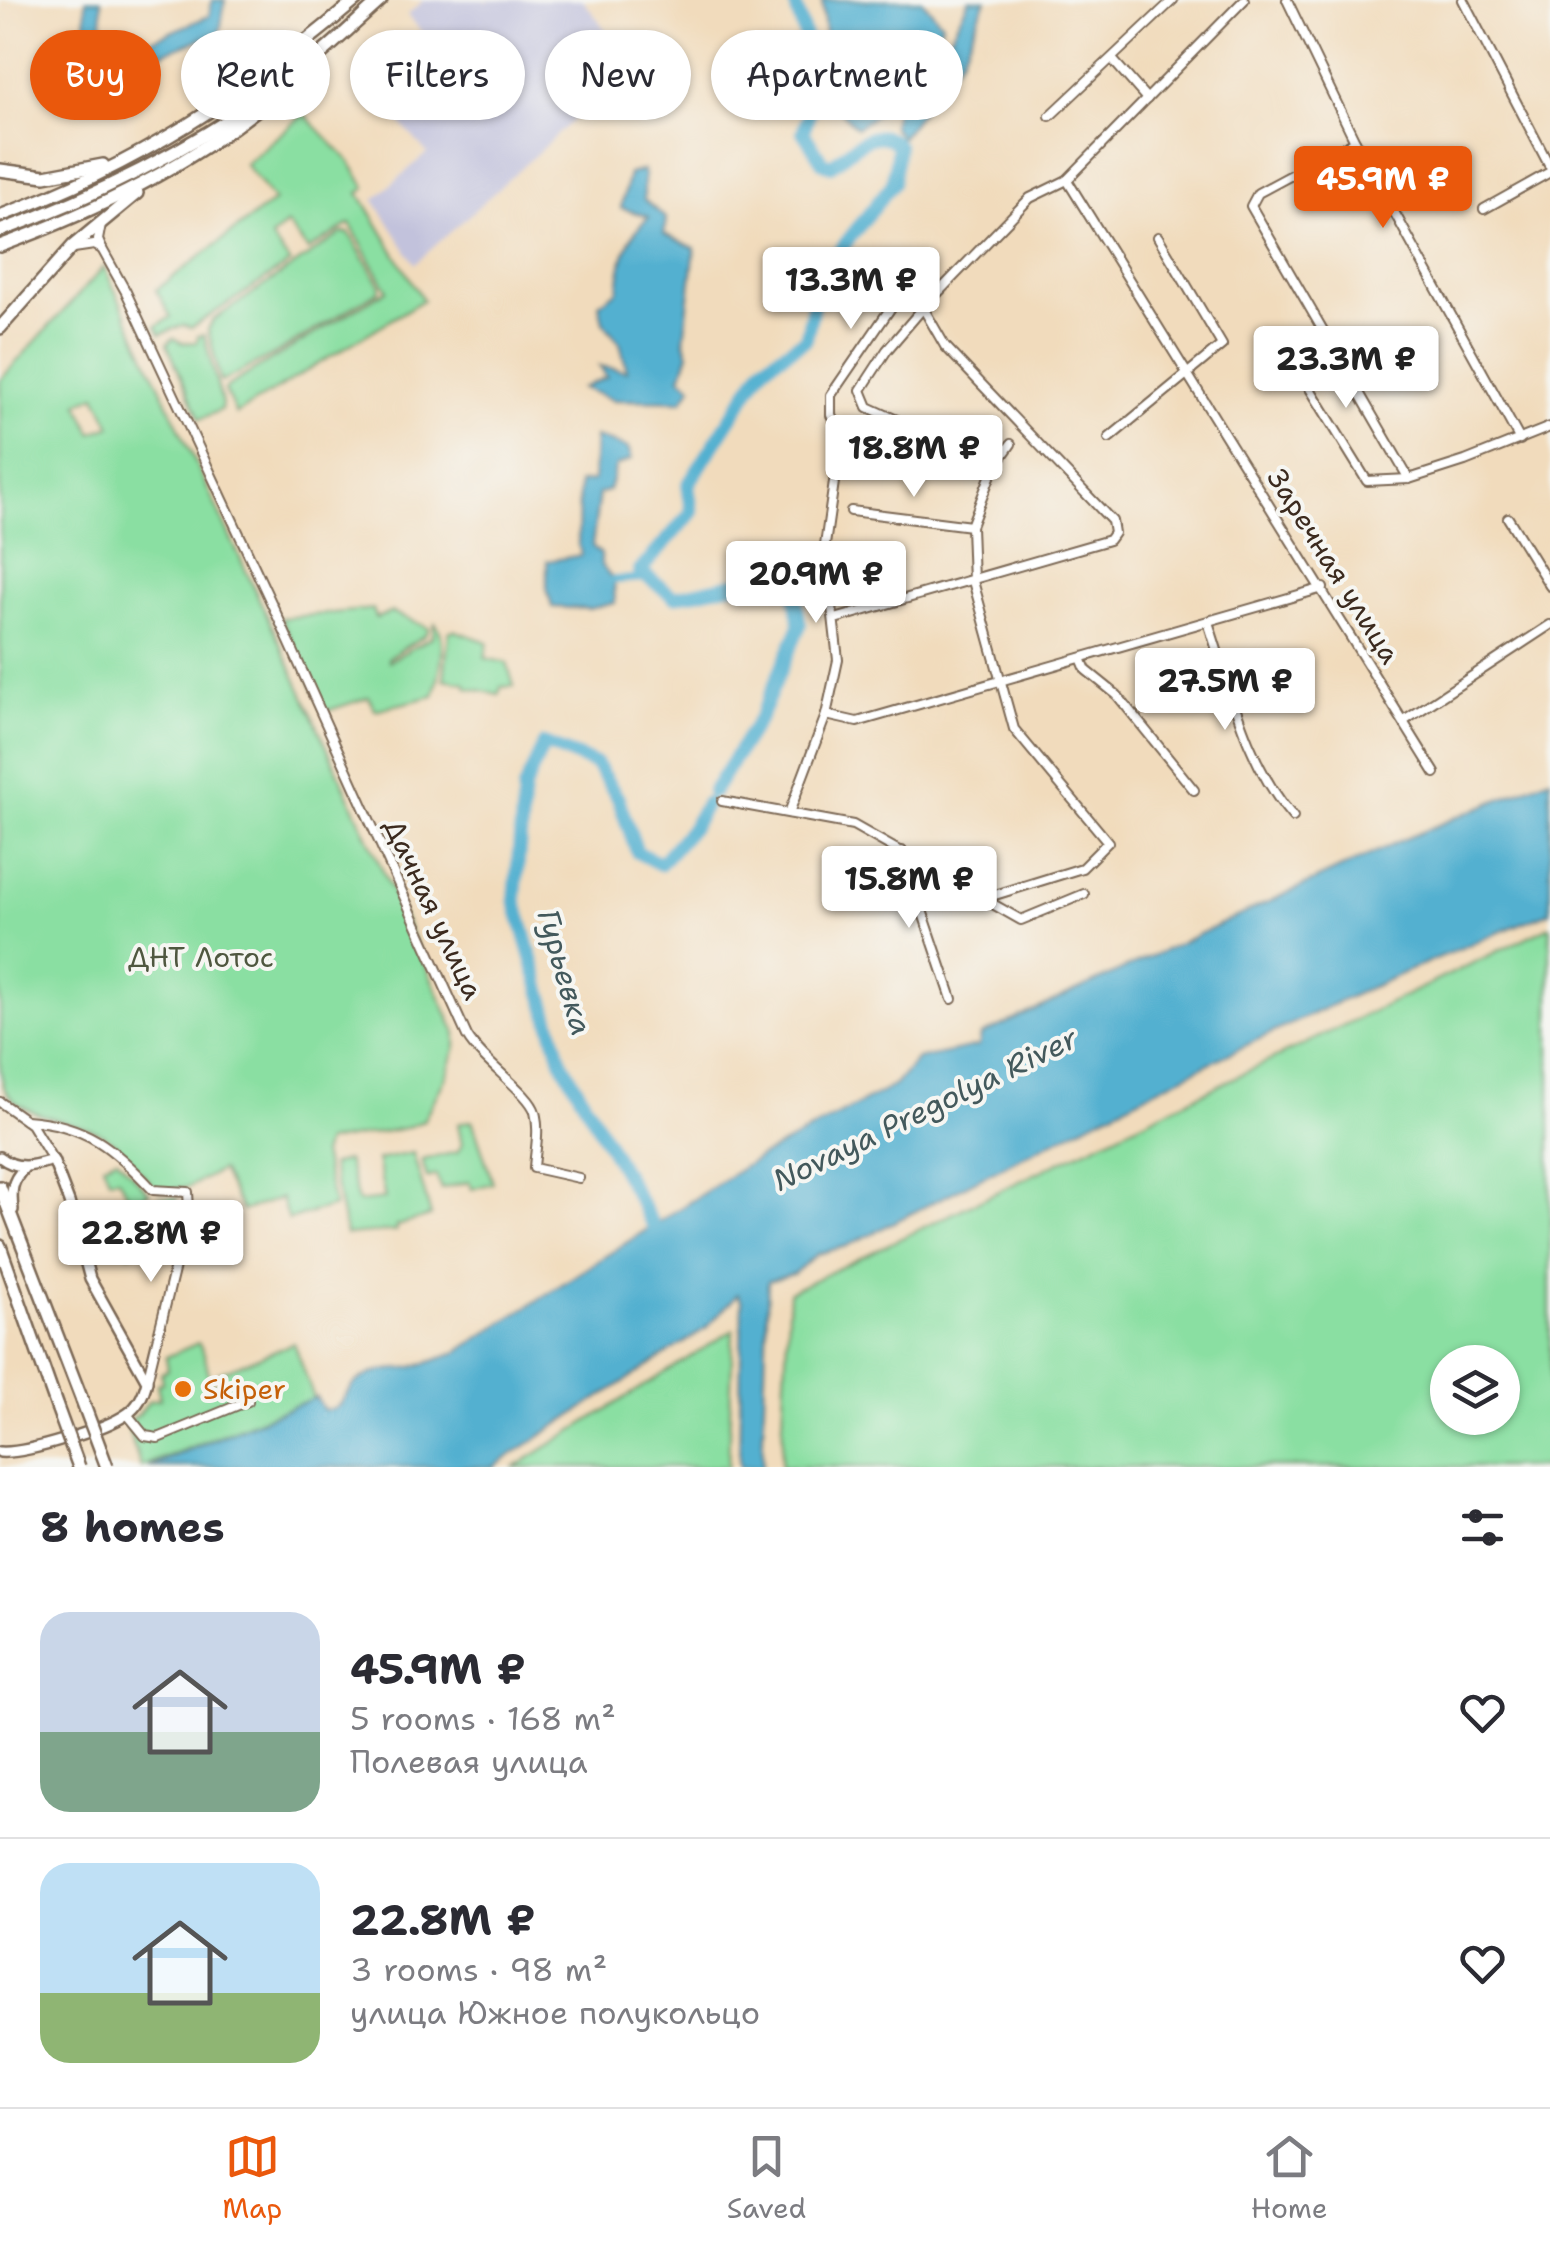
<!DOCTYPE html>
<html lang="en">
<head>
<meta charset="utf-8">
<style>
  :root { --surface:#fff; --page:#f2f2f3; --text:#2b2b33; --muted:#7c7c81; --line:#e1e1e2; --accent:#ea580c }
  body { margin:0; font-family:"Shantell Sans",sans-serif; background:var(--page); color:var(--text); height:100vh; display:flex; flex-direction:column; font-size:38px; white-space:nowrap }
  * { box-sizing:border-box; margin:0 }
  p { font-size:32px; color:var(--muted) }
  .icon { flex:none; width:55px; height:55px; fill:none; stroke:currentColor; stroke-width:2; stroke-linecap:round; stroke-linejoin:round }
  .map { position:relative; height:1467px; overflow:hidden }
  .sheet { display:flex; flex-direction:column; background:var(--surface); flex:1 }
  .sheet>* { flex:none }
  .top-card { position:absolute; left:30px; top:30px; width:1000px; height:90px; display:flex; gap:20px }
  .tools { position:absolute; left:1430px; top:1345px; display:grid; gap:20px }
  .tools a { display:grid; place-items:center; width:90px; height:90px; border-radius:50%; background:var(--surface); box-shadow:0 2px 8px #0004; font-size:50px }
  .price { position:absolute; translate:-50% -85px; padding:0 22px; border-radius:10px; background:#fff; color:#222; font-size:32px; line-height:65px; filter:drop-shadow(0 2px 5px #0008) }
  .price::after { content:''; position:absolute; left:50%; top:60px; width:30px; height:22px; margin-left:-15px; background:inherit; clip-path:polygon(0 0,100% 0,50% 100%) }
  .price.current { background:var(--accent); color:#fff }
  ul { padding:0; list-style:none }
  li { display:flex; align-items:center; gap:30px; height:250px; padding:0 40px }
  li+li { border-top:2px solid var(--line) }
  li span { display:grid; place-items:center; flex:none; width:280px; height:200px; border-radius:30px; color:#555 }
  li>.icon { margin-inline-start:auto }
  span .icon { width:120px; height:120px; fill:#fffc; stroke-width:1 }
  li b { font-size:42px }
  h2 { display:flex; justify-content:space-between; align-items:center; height:120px; padding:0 40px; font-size:42px }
  .tag { padding:0 35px; border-radius:45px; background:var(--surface); box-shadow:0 2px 8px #0004; font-size:35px; line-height:90px }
  .tag.current { background:var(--accent); color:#fff }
  .dock { display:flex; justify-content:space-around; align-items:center; height:140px; border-top:2px solid var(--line); background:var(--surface); font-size:28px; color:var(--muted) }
  .dock a { display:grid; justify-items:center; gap:5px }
  .dock .current { color:var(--accent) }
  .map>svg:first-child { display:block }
  .industrial { fill:#c2c2dc }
  .green { fill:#8adfa2; stroke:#628460; stroke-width:2.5; fill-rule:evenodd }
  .water { fill:#52b0d0; stroke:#466d77; stroke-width:2.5 }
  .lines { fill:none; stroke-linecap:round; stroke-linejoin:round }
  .canal { stroke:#52b0d0; stroke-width:8 }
  .river { stroke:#52b0d0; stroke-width:14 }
  .minor-casing { stroke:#7b6855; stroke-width:12 }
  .tertiary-casing { stroke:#7b6855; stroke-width:14 }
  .trunk-casing { stroke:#7b6855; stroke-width:16 }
  .minor { stroke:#fff; stroke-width:8 }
  .tertiary { stroke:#fff; stroke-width:9 }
  .trunk { stroke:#fff; stroke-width:11 }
  .trunk-bridge-casing { stroke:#7b6855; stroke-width:16; stroke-linecap:butt }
  .trunk-bridge { stroke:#fff; stroke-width:11 }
  .food-dot { fill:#e8710a; stroke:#f6f6f2; stroke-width:4 }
  .labels { text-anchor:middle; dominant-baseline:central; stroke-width:8; stroke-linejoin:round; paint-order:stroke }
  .street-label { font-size:28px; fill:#3b2a1e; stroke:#f6f6f2 }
  .park-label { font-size:28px; fill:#4f573f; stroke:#f6f6f2 }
  .food-label { font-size:28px; fill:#c56008; stroke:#f6f6f2; text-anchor:start }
  .water-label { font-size:30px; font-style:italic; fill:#43595c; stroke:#f6f6f2 }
</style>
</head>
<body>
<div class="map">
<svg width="1550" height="1467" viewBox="0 0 1550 1467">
  <rect width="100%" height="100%" fill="#f6f6f2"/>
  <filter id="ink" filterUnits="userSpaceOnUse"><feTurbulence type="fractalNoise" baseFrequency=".01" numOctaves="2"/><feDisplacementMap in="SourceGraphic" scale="20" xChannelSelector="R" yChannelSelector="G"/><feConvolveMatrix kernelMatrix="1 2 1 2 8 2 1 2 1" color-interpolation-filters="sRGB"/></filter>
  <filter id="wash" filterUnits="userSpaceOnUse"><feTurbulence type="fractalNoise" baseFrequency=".0048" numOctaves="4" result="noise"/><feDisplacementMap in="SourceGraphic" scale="40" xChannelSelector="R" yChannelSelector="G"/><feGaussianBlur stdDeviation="2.25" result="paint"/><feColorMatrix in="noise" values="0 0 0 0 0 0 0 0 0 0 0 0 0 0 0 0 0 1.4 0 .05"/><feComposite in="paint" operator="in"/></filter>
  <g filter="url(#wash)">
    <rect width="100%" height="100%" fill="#f1dbbc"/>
    <path class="industrial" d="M421,0h65l-1,3 4,-3h94l50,66 -218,198 -41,-64 53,-47 -30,-34 57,-51 -47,-53 15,-13z"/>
    <g class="green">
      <path d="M304,114l46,48 16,26 -7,5 64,107 -187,114 -11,-24 3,-4 159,-96 -37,-66 -42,26 -21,-26 -16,14 19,25 -99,65 -7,-3 -24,9 -4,-8 15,-9 -15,-27 118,-89 -29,-37z"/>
      <path d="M342,233h7l31,52 -1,6 -104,63 -54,28 -13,-52 5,-10z"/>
      <path d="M104,267l179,383 173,383v14l-10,30 -23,44 -17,7 -80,14 -4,12 12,52 -46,14 -7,-22 -39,13 -21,-41 -32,17 -29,4c-21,-17 -35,-43 -56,-56 -26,-15 -81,-15 -99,-45 -3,-6 -4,-17 -5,-24v-686zM96,395l15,31 -19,7 -14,-30z"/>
      <path d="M204,335l18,68 -1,7 -21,9 -33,-75 6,-6 10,5 14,-1 1,-6z"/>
      <path d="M373,609l3,9 16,-6 37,16 -4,7 -37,23 1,3 43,-24 3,-14c14,15 4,54 -1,73l-59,14 -6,-13 -45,15 -43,-94z"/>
      <path d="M453,630l35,12 -3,16 22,5 7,23 -13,1 -2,7 -32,-6 -1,-5 -22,-4 5,-47z"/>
      <path d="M1550,926v541h-769l8,-175zM1448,1362h54v56h-54z"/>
      <path d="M472,1120l21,63 -21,6 -3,-7 -28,7 -5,-14 -9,3 -5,-18 36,-8 4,-8 -4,-20z"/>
      <path d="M413,1153l18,63 -35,10v5l-50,4 -15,-70 16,-5 11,42 27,-3 -8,-39z"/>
      <path d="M117,1158l32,35 -17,9 -14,-24 -9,1 -6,-14z"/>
      <path d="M159,1197l18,1c-5,23 -28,44 -48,56l-15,-36z"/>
      <path d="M733,1330l-5,137h-213z"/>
      <path d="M198,1343c10,12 8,28 14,42l10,-4 -4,-8 76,-30 20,55 -173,69 -15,-44 13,-9 10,-13 11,-2 -3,-15 5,-1 -1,-10 7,-3 -2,-13z"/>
    </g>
    <g class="water">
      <path d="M86,0h15l3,60 105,-44 3,-16h13l-5,32 -117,43 -19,-8z"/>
      <path d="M822,0h100l20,23c-13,42 -49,83 -86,105l-25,-27z"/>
      <path d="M969,0h17l-24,57 -61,81 -9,-12 3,-15 56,-76z"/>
      <path d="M644,170v30l22,18 -2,16 31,14 -11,92 5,13 -8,24 11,10 -10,14 -69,-1 -31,-12 25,-11 -8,-11 28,5 -7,-28 -17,-21 -4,-18 19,-14c3,-29 8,-54 31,-73l-28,-9 8,-34z"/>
      <path d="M595,437l33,11 4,11 -16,7 -7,24 -10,4 -7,52 9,8v11l13,15 1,23 -26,6 -37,-2 -5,-19v-27l35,-6 -4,-10 1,-62 14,-2z"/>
      <path d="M1550,778v134c-242,94 -472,217 -703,334l-30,8 -24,20 -25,7 -6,186h-22l-1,-4 3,-161 -4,-8 -33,35 -212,138h-345l168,-70 8,13c20,0 20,-19 34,-29 18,-13 34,-10 54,-14 15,-3 30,-9 45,-15l299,-193 139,-74 22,-26 62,-13 2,-11 419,-194z"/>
    </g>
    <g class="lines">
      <path class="canal" d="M614,580l36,-2"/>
      <g class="river">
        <path d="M713,792l48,-76 39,-91 -9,-54 -117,26 -34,-26 52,-59 -4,-27 76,-119 42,-27 13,-62 74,-94 5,-37c-21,-25 -47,4 -67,20l-8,-3 -20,-31 11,-33 1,-30 -21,-69"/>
        <path d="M662,1241l-101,-181 -46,-161 9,-110 20,-45 52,20 22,34 19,54 23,12 33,-38 13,-22"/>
      </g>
    </g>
  </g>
  <g filter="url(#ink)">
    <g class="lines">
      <g class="minor-casing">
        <g id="minor">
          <path d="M1287,0l68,141 165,299"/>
          <path d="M1463,0l87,167"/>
          <path d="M1112,59l35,40"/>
          <path d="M1050,116l123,-116"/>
          <path d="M1355,141l-97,52 -7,13 158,273"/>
          <path d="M1067,180l368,593"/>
          <path d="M1484,209l66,-37"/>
          <path d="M74,248l20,-3 8,4 -4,-9 3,-16"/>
          <path d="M102,249l24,43 150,321 191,423c15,26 63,57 68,76 5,18 0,39 -1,56l45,10"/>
          <path d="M1293,361l74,120 42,-2 56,-18 85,-34"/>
          <path d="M1109,438l113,-93 -64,-108"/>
          <path d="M993,469l-61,-33 -64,-29 -7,-17 26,-40 36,-42 107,-110 37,-18 177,-180"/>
          <path d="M851,511l120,15"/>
          <path d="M1508,518l42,68"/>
          <path d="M1208,622c22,66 38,141 85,195"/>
          <path d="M1081,658l5,12 31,25 77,95"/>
          <path d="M826,715l31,7 466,-134"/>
          <path d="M1404,721l146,-96"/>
          <path d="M722,801l131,24 168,95 63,-26"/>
          <path d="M789,813l37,-98 12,-55 -13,-115 16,-112 -10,-18v-20l61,-89 17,-11 9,4 27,47 167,175 2,12 -5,7 -274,79"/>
          <path d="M902,851l50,148"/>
          <path d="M982,899l100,-31 26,-26 -94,-113 -41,-148 -2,-55 22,-57 18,-25"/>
          <path d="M0,1102l31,22 22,36"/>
          <path d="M26,1120c60,4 88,28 127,70l35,2 1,17 -42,172"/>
          <path d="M127,1414l18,22 13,2 90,-37"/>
        </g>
      </g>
      <g class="tertiary-casing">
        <g id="tertiary">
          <path d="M0,1157c18,14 32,9 53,3l16,42 21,77 57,102c-3,13 -8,25 -20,33 -21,15 -101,40 -127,38"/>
          <path d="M13,1210c-2,-19 -2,-28 11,-42"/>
        </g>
      </g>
      <g class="trunk-casing">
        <g id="trunk">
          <path d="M0,170l45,6 58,-11"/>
          <path d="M0,216c137,-51 246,-121 356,-216"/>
          <path d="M0,231c108,-39 214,-95 306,-165 26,-20 50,-44 75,-66"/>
          <path d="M0,246c98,-36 191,-81 271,-148"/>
          <path d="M0,328l73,-82 64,-53"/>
          <path d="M0,1187l82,213"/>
          <path d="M0,1246l57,161"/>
        </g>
      </g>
      <use href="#minor" class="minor"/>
      <use href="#tertiary" class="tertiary"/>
      <use href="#trunk" class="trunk"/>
      <g class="trunk-bridge-casing">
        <g id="trunk-bridge">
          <path d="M82,1400l25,67"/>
          <path d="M57,1407l22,60"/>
        </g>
      </g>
      <use href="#trunk-bridge" class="trunk-bridge"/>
    </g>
  </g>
  <circle class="food-dot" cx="183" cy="1389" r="10"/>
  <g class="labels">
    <g class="street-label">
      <text transform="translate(1334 566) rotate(58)">Заречная улица</text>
      <text transform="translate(434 909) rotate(65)">Дачная улица</text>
    </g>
    <g class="park-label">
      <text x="201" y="957">ДНТ Лотос</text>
    </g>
    <g class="food-label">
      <text x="203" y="1389">Skiper</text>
    </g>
    <g class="water-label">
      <text transform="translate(565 972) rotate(74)">Гурьевка</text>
      <text transform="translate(925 1109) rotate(-26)">Novaya Pregolya River</text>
    </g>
  </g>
</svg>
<div class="tools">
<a><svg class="icon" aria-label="layers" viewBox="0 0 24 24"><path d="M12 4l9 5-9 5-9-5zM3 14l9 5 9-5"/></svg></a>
</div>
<b class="price current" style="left:1383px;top:231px">45.9M ₽</b>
<b class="price" style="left:851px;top:332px">13.3M ₽</b>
<b class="price" style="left:1346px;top:411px">23.3M ₽</b>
<b class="price" style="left:914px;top:500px">18.8M ₽</b>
<b class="price" style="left:816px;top:626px">20.9M ₽</b>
<b class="price" style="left:1225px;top:733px">27.5M ₽</b>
<b class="price" style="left:909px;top:931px">15.8M ₽</b>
<b class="price" style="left:151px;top:1285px">22.8M ₽</b>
<div class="top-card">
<a class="tag current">Buy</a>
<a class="tag">Rent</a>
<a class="tag">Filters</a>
<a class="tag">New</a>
<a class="tag">Apartment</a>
</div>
</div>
<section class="sheet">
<h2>8 homes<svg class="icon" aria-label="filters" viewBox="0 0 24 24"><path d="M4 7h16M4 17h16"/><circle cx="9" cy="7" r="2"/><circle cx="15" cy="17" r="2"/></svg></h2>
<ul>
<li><span style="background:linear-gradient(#c9d6e8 60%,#7fa58c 0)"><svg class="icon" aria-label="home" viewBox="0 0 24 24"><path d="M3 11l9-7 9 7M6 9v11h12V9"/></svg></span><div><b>45.9M ₽</b><p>5 rooms · 168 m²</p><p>Полевая улица</p></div><svg class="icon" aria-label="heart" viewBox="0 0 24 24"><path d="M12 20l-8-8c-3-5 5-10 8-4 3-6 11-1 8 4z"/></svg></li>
<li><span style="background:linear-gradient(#bfe0f5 65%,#8fb573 0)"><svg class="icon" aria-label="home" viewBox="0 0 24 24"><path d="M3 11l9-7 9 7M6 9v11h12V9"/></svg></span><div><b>22.8M ₽</b><p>3 rooms · 98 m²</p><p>улица Южное полукольцо</p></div><svg class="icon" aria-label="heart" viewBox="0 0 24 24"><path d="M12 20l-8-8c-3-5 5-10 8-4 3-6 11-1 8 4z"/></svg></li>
</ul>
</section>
<nav class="dock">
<a class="current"><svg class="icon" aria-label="map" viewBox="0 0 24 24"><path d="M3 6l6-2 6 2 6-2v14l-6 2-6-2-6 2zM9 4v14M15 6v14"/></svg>Map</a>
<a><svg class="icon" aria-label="saved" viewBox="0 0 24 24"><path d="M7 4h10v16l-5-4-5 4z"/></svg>Saved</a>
<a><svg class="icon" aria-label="home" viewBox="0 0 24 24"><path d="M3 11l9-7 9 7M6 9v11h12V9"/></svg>Home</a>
</nav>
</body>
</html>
